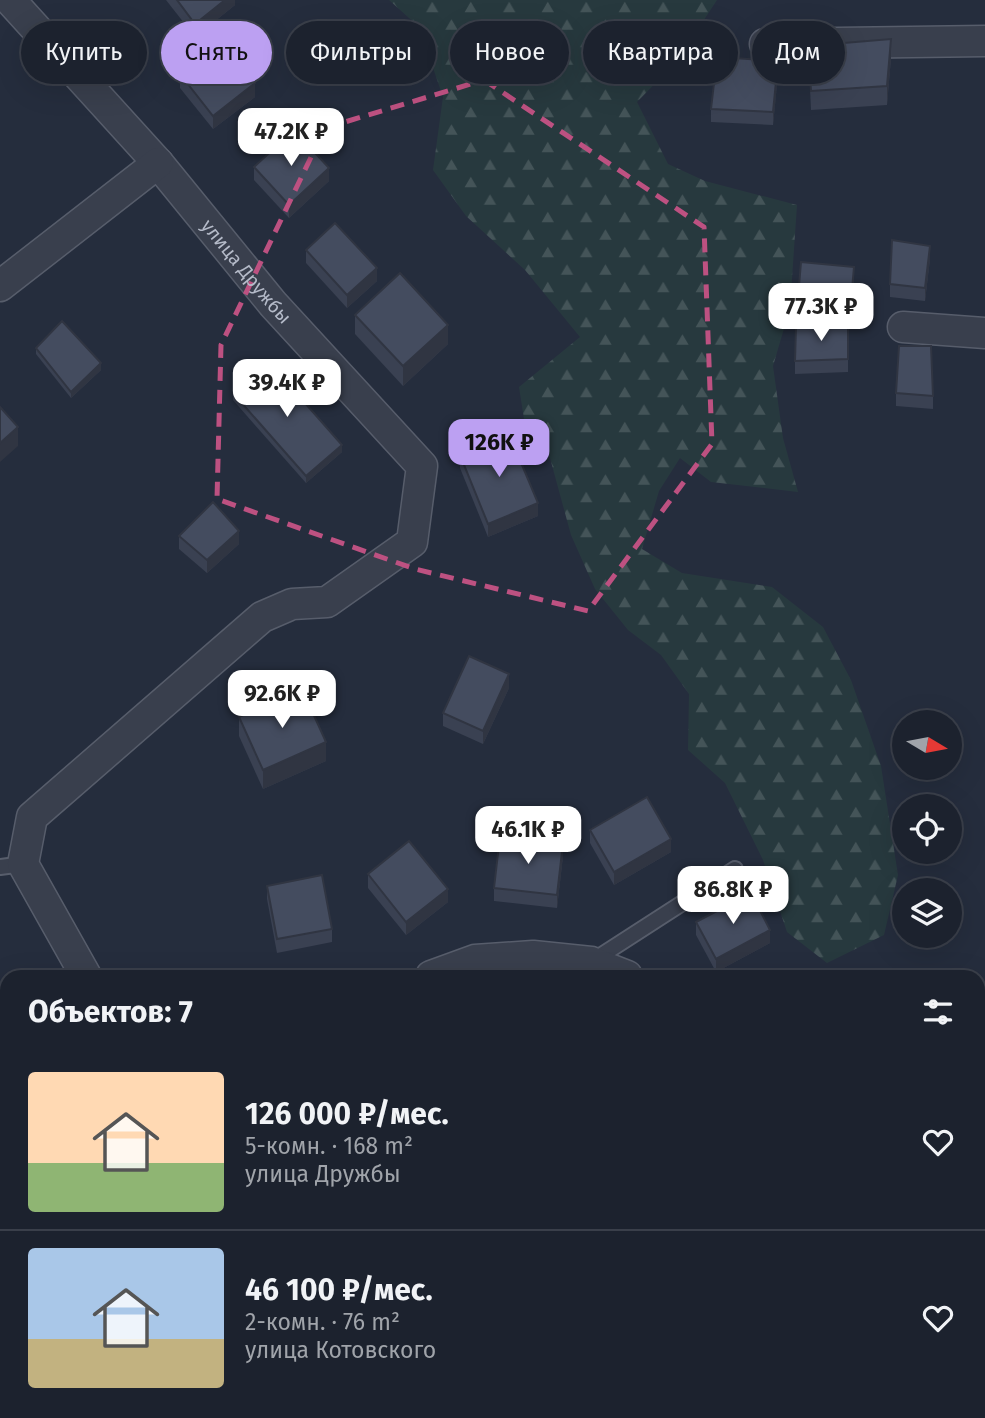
<!DOCTYPE html>
<html lang="ru">
<head>
<meta charset="utf-8">
<style>
  :root { --surface:#1c222e; --page:#292f3a; --text:#f1f3f6; --muted:#a0a4aa; --line:#3a3f4a; --accent:#bca0f2 }
  body { margin:0; font-family:"Fira Sans",sans-serif; background:var(--page); color:var(--text); height:100vh; display:flex; flex-direction:column; font-size:26px; white-space:nowrap }
  * { box-sizing:border-box; margin:0 }
  p { font-size:23px; color:var(--muted) }
  .icon { flex:none; width:38px; height:38px; fill:none; stroke:currentColor; stroke-width:2; stroke-linecap:round; stroke-linejoin:round }
  .map { position:relative; flex:1; overflow:hidden }
  .panel { position:absolute; left:0px; top:970px; width:985px; height:450px; display:flex; flex-direction:column; background:var(--surface); border-radius:21px 21px 0 0; box-shadow:0 7px 28px #0002,0 0 0 2px var(--line) }
  .panel>* { flex:none }
  .banner { position:absolute; left:21px; top:21px; width:943px; height:63px; display:flex; gap:14px }
  .needle { width:46px; rotate:100deg }
  .tools { position:absolute; left:892px; top:710px; display:grid; gap:14px }
  .tools a { display:grid; place-items:center; width:70px; height:70px; border-radius:50%; background:var(--surface); box-shadow:0 7px 28px #0002,0 0 0 2px var(--line); font-size:35px }
  .price { position:absolute; translate:-50% -60px; padding:0 16px; border-radius:14px; background:#fff; color:#222; font-size:23px; line-height:46px; filter:drop-shadow(0 2px 4px #0008) }
  .price::after { content:''; position:absolute; left:50%; top:42px; width:21px; height:16px; margin-left:-10px; background:inherit; clip-path:polygon(0 0,100% 0,50% 100%) }
  .price.active { background:var(--accent); color:#111 }
  ul { padding:0; list-style:none }
  li { display:flex; align-items:center; gap:21px; height:175px; padding:0 28px }
  li+li { border-top:2px solid var(--line) }
  li span { display:grid; place-items:center; flex:none; width:196px; height:140px; border-radius:7px; color:#555 }
  li>.icon { margin-inline-start:auto }
  span .icon { width:84px; height:84px; fill:#fffc; stroke-width:1 }
  li b { font-size:30px }
  h2 { display:flex; justify-content:space-between; align-items:center; height:84px; padding:0 28px; font-size:30px }
  .chip { padding:0 24px; border-radius:32px; background:var(--surface); box-shadow:0 7px 28px #0002,0 0 0 2px var(--line); font-size:24px; line-height:63px }
  .chip.active { background:var(--accent); color:#111 }
  .map>svg:first-child { display:block }
  .forest { fill:url(#forest-firs) }
  .lines { fill:none; stroke-linecap:round; stroke-linejoin:round }
  .lane-casing { stroke:#575d6b; stroke-width:18 }
  .street-casing { stroke:#575d6b; stroke-width:33 }
  .secondary-casing { stroke:#575d6b; stroke-width:42 }
  .lane { stroke:#393f4d; stroke-width:14 }
  .street { stroke:#393f4d; stroke-width:30 }
  .secondary { stroke:#474e60; stroke-width:38 }
  .wall { fill:#3a4152 }
  .shaded-wall { fill:#303542 }
  .building { fill:#444c5f; stroke:#303542; stroke-width:2 }
  .marked { fill:none; stroke:#bd5181; stroke-width:5; stroke-dasharray:14 9; stroke-linejoin:round }
  .labels { text-anchor:middle; dominant-baseline:central; stroke-width:6; stroke-linejoin:round; paint-order:stroke }
  .street-label { font-size:19px; fill:#b4bac8; stroke:#1e2432 }
</style>
</head>
<body>
<div class="map">
<svg width="985" height="1418" viewBox="0 0 985 1418">
  <defs>
    <pattern id="forest-firs" width="22" height="20" patternUnits="userSpaceOnUse" patternTransform="scale(1.75)"><rect width="22" height="20" fill="#27393e"/><path d="M5 1l3.5 6h-7zM16 11l3.5 6h-7z" fill="#445458"/></pattern>
  </defs>
  <rect width="100%" height="100%" fill="#252d3d"/>
  <path class="forest" d="M389,0h328l-40,61 -40,41 31,62 37,17 92,24 -7,103 -17,58 10,72 15,54 -87,-10 -31,-24 -21,33 -17,58 40,24 90,14 51,40 28,53 30,86 17,109 -14,60 -57,28 -40,-31 -24,-72 -38,-77 -37,-33 1,-56 -28,-39 -33,-25 -33,-41 -24,-54 -21,-77 -26,-39 -5,-32 61,-50 -55,-67 -59,-54 -33,-46 10,-73 -24,-70z"/>
  <g class="lines">
    <g class="lane-casing">
      <g id="lane">
        <path d="M0,867l23,-3"/>
        <path d="M577,976l14,-14 144,-93"/>
        <path d="M577,1412l4,6"/>
      </g>
    </g>
    <g class="street-casing">
      <g id="street">
        <path id="s1" d="M10,0l148,163 115,141 149,162 -10,76 -85,60 -35,2 -30,13 -230,200 -9,47 63,112"/>
        <path d="M765,44l220,-3"/>
        <path d="M0,286l158,-123"/>
        <path d="M903,327l82,6"/>
        <path d="M431,976l44,-16 58,-4 58,6 36,14"/>
        <path d="M0,1203l7,-6"/>
      </g>
    </g>
    <g class="secondary-casing">
      <path id="secondary" d="M0,1389l7,9"/>
    </g>
    <use href="#lane" class="lane"/>
    <use href="#street" class="street"/>
    <use href="#secondary" class="secondary"/>
  </g>
  <g class="wall">
    <path d="M166,0h69v5l-40,32z"/>
    <path d="M808,46l83,12 -4,47 -76,5z"/>
    <path d="M180,74l75,23 -42,32 -33,-41z"/>
    <path d="M778,74l-5,51 -62,-3v-13z"/>
    <path d="M254,167l75,14 -40,37 -35,-38z"/>
    <path d="M306,250l71,31 -30,27 -41,-45z"/>
    <path d="M930,259l-5,42 -35,-4v-13z"/>
    <path d="M854,280l-3,35 -53,-4v-13z"/>
    <path d="M355,315l93,29 -45,42 -48,-52z"/>
    <path d="M36,348l65,22 -30,28 -35,-44z"/>
    <path d="M848,359v13l-53,2v-13z"/>
    <path d="M233,393l109,59 -36,31 -73,-83z"/>
    <path d="M896,393l37,3v13l-37,-3z"/>
    <path d="M460,455l78,61 -50,21 -28,-69z"/>
    <path d="M179,536l60,8 -32,29 -28,-24z"/>
    <path d="M509,688l-26,56 -40,-18v-13z"/>
    <path d="M239,717l87,44 -63,28 -24,-53z"/>
    <path d="M590,830l81,22 -57,33 -24,-42z"/>
    <path d="M563,856l-6,52 -63,-7v-13z"/>
    <path d="M368,874l80,28 -42,33 -38,-47z"/>
    <path d="M267,886l65,43v13l-55,11 -10,-54z"/>
    <path d="M696,922l74,21 -54,29 -20,-37z"/>
    <path d="M609,1412h44l-9,6h-31z"/>
    <path d="M890,1412h51v3l-3,3h-44z"/>
  </g>
  <g class="shaded-wall">
    <path d="M225,0h10v5l-40,32v-13z"/>
    <path d="M891,39v19l-4,47v-19z"/>
    <path d="M778,61v13l-5,51v-13z"/>
    <path d="M255,83v14l-42,32v-13z"/>
    <path d="M329,168v13l-40,37v-13z"/>
    <path d="M930,246v13l-5,42v-13z"/>
    <path d="M854,267v13l-3,35v-14z"/>
    <path d="M377,268v13l-30,27v-13z"/>
    <path d="M448,325v19l-45,42v-20z"/>
    <path d="M101,363v7l-30,28v-6z"/>
    <path d="M18,427v19l-18,16v-19z"/>
    <path d="M342,445v7l-36,31v-7z"/>
    <path d="M538,503v13l-50,21v-13z"/>
    <path d="M239,531v13l-32,29v-13z"/>
    <path d="M509,674v14l-26,56v-13z"/>
    <path d="M326,742v19l-63,28v-19z"/>
    <path d="M671,839v13l-57,33v-13z"/>
    <path d="M563,843v13l-6,52v-13z"/>
    <path d="M448,889v13l-42,33v-13z"/>
    <path d="M770,930v13l-54,29v-13z"/>
    <path d="M631,1412h22l-9,6h-23z"/>
    <path d="M930,1412h11v3l-3,3h-15z"/>
  </g>
  <g class="building">
    <path d="M177,0h48l-30,24z"/>
    <path d="M891,39l-4,47 -76,5 -3,-45z"/>
    <path d="M223,42l32,41 -42,33 -33,-42z"/>
    <path d="M717,57l61,4 -5,51 -62,-3z"/>
    <path d="M294,130l35,38 -40,37 -35,-38z"/>
    <path d="M335,223l42,45 -30,27 -41,-45z"/>
    <path d="M892,240l38,6 -5,42 -35,-4z"/>
    <path d="M801,262l53,5 -3,34 -53,-3z"/>
    <path d="M400,273l48,52 -45,41 -48,-51z"/>
    <path d="M62,321l39,42 -30,29 -35,-44z"/>
    <path d="M796,326h52v33l-53,2z"/>
    <path d="M899,346h32l2,50 -37,-3z"/>
    <path d="M268,361l74,84 -36,31 -73,-83z"/>
    <path d="M0,407l18,20 -18,16z"/>
    <path d="M509,434l29,69 -50,21 -28,-69z"/>
    <path d="M213,502l26,29 -32,29 -28,-24z"/>
    <path d="M469,656l40,18 -26,57 -40,-18z"/>
    <path d="M302,689l24,53 -63,28 -24,-53z"/>
    <path d="M647,797l24,42 -57,33 -24,-42z"/>
    <path d="M500,836l63,7 -6,52 -63,-7z"/>
    <path d="M409,841l39,48 -42,33 -38,-48z"/>
    <path d="M322,875l10,54 -55,10 -10,-53z"/>
    <path d="M751,893l19,37 -54,29 -20,-37z"/>
    <path d="M453,1412h75l3,6h-86z"/>
    <path d="M617,1412h14l-10,6z"/>
    <path d="M899,1412h31l-7,6h-20z"/>
  </g>
  <path class="marked" d="M484,80l220,147 8,217 -124,167 -173,-42 -198,-70 4,-154 104,-217z"/>
  <g class="labels">
    <g class="street-label">
      <text stroke="none"><textPath href="#s1" startOffset="360">улица Дружбы</textPath></text>
    </g>
  </g>
</svg>
<div class="tools">
<a><svg class="needle" viewBox="-14 -14 28 28"><path d="M0-13l5 13h-10z" fill="#e53935"/><path d="M0 13l5-13h-10z" fill="#a0a4aa"/></svg></a>
<a><svg class="icon" aria-label="locate" viewBox="0 0 24 24"><circle cx="12" cy="12" r="6"/><path d="M12 2v4M12 18v4M2 12h4M18 12h4"/></svg></a>
<a><svg class="icon" aria-label="layers" viewBox="0 0 24 24"><path d="M12 4l9 5-9 5-9-5zM3 14l9 5 9-5"/></svg></a>
</div>
<b class="price" style="left:291px;top:168px">47.2K ₽</b>
<b class="price" style="left:821px;top:343px">77.3K ₽</b>
<b class="price" style="left:287px;top:419px">39.4K ₽</b>
<b class="price active" style="left:499px;top:479px">126K ₽</b>
<b class="price" style="left:282px;top:730px">92.6K ₽</b>
<b class="price" style="left:528px;top:866px">46.1K ₽</b>
<b class="price" style="left:733px;top:926px">86.8K ₽</b>
<div class="banner">
<a class="chip">Купить</a>
<a class="chip active">Снять</a>
<a class="chip">Фильтры</a>
<a class="chip">Новое</a>
<a class="chip">Квартира</a>
<a class="chip">Дом</a>
</div>
<section class="panel">
<h2>Объектов: 7<svg class="icon" aria-label="filters" viewBox="0 0 24 24"><path d="M4 7h16M4 17h16"/><circle cx="9" cy="7" r="2"/><circle cx="15" cy="17" r="2"/></svg></h2>
<ul>
<li><span style="background:linear-gradient(#ffd9b3 65%,#8fb573 0)"><svg class="icon" aria-label="home" viewBox="0 0 24 24"><path d="M3 11l9-7 9 7M6 9v11h12V9"/></svg></span><div><b>126 000 ₽/мес.</b><p>5-комн. · 168 m²</p><p>улица Дружбы</p></div><svg class="icon" aria-label="heart" viewBox="0 0 24 24"><path d="M12 20l-8-8c-3-5 5-10 8-4 3-6 11-1 8 4z"/></svg></li>
<li><span style="background:linear-gradient(#a9c7e8 65%,#c2b280 0)"><svg class="icon" aria-label="home" viewBox="0 0 24 24"><path d="M3 11l9-7 9 7M6 9v11h12V9"/></svg></span><div><b>46 100 ₽/мес.</b><p>2-комн. · 76 m²</p><p>улица Котовского</p></div><svg class="icon" aria-label="heart" viewBox="0 0 24 24"><path d="M12 20l-8-8c-3-5 5-10 8-4 3-6 11-1 8 4z"/></svg></li>
</ul>
</section>
</div>
</body>
</html>
